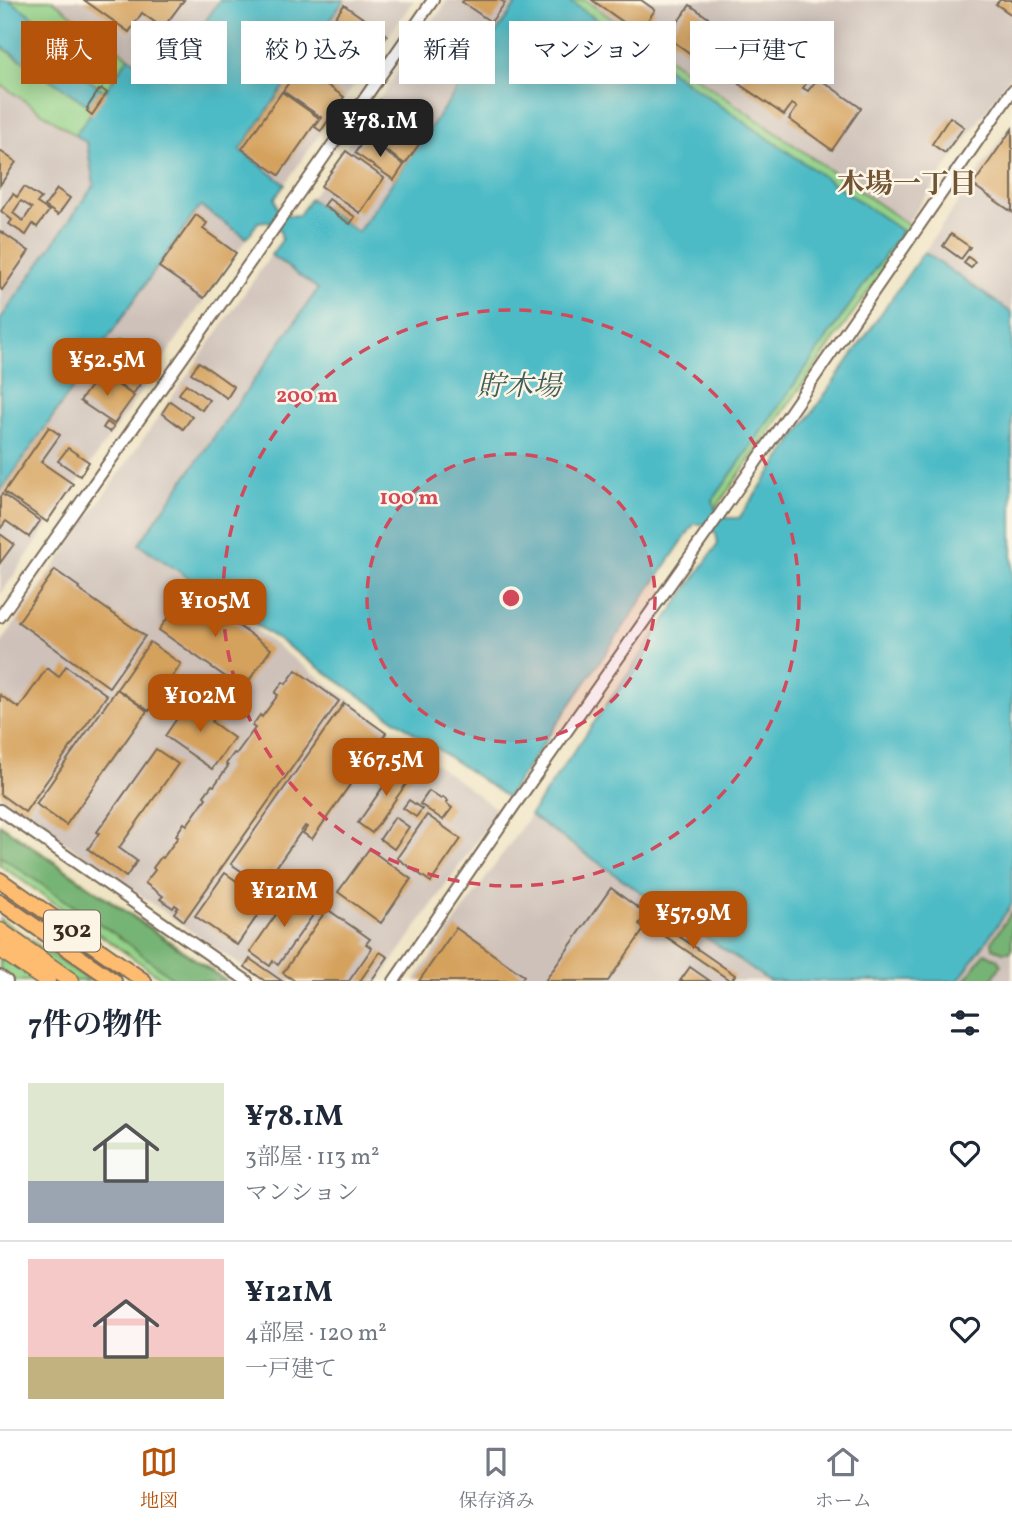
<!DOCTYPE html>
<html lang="ja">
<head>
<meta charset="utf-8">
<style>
  :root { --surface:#fff; --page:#f6f6f7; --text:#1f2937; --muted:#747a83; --line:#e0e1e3; --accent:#b45309 }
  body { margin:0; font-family:Vollkorn,"Noto Serif JP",serif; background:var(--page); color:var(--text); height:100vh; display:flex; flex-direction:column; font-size:26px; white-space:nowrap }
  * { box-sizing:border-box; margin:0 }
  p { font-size:23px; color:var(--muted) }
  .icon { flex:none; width:38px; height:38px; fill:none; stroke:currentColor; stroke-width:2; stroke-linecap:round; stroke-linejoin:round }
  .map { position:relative; height:981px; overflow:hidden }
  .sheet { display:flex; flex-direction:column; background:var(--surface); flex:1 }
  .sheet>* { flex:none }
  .banner { position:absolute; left:21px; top:21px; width:971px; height:63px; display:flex; gap:14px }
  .price { position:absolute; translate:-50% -60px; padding:0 16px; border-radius:14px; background:var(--accent); color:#fff; font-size:23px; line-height:46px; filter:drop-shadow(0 2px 4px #0008) }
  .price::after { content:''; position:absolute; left:50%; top:42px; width:21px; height:16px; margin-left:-10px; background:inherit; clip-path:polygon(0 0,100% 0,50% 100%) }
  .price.current { background:#222; color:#fff }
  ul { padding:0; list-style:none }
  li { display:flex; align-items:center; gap:21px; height:175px; padding:0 28px }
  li+li { border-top:2px solid var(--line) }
  li span { display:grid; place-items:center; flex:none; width:196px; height:140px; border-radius:0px; color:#555 }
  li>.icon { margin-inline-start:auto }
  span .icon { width:84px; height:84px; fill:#fffc; stroke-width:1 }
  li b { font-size:30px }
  h2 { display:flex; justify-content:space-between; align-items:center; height:84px; padding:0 28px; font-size:30px }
  .pill { padding:0 24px; border-radius:0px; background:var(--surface); box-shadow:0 4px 18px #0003; font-size:24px; line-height:63px }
  .pill.current { background:var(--accent); color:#fff }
  .menu { display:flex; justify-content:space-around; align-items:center; height:98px; border-top:2px solid var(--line); background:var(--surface); font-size:19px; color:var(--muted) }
  .menu a { display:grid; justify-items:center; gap:4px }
  .menu .current { color:var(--accent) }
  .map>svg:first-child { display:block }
  .industrial { fill:#cec1b9 }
  .green { fill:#93d289; stroke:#677e54; stroke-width:2 }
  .forest { fill:#76b475; stroke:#586f4a; stroke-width:2 }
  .water { fill:#4dbbc6; stroke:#447272; stroke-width:2 }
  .building { fill:#d5a25d; fill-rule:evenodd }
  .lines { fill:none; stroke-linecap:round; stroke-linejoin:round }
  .tertiary-casing { stroke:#7a6b58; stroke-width:14 }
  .trunk-casing { stroke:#7a6b58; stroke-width:18 }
  .motorway-casing { stroke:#7a6b58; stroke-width:19 }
  .tertiary { stroke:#fff; stroke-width:10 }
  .trunk { stroke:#febc70; stroke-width:14 }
  .motorway { stroke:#febc70; stroke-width:16 }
  .ring { fill:none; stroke:#d1495b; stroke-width:3.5; stroke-dasharray:12 9 }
  .labels { text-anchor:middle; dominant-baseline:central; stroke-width:5; stroke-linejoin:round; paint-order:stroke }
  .shield { fill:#fcf5e5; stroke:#75675a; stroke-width:2 }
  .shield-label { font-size:24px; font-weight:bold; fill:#3b2a1e }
  .neighbourhood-label { font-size:28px; font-weight:bold; fill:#715434; stroke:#fcf5e5 }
  .water-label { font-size:28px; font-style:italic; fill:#415d59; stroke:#fcf5e5 }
  .centre { fill:#d1495b; stroke:#fcf5e5; stroke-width:3.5 }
  .ring-label { font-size:21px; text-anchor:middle; font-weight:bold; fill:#d1495b; stroke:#fcf5e5; stroke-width:5; stroke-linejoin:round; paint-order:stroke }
</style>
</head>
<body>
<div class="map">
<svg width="1012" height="981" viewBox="0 0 1012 981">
  <rect width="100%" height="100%" fill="#fcf5e5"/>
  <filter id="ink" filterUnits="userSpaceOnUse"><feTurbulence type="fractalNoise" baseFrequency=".0143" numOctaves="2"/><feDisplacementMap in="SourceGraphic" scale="14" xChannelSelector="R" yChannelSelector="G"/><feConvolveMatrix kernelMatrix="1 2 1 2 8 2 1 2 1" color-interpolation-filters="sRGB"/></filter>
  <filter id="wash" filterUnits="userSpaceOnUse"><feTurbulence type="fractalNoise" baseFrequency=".00686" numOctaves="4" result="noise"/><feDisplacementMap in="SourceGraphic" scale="28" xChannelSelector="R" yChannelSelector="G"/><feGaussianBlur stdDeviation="1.57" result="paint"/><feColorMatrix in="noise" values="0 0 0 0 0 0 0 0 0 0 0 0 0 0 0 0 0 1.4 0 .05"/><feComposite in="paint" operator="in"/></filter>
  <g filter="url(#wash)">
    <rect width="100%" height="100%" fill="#efe4c4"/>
    <g class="industrial">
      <path d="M52,0h168l-45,65 -29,4z"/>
      <path d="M344,0h70l-129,184 -46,-34z"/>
      <path d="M448,0h71l-161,232 -48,-33z"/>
      <path d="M585,0h427v74l-105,149z"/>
      <path d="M0,84l87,59 7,42 -94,135z"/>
      <path d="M1012,123v190l-88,-61z"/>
      <path d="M200,206l47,32 -247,357v-103z"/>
      <path d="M271,255l47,34 -179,255 359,266 -119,171h-116l-263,-184v-152z"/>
      <path d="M530,815l239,166h-355z"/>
      <path d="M1012,904v77h-54z"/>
    </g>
    <g class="green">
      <path d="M9,0h43l77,57 -24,35 -22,-16 -24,-41z"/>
      <path d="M568,0h17l328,228 -198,281 -2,-9 188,-269z"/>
      <path d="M0,46l94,63 -19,26 -75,-51z"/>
      <path d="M0,824l227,157h-61l-166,-116z"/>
      <path d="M0,919l89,62h-73l-16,-11z"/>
    </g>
    <g class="forest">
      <path d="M0,825l225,156h-46l-8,-4 -49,-38 -122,-83z"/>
      <path d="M1012,912v37l-2,3h-7l-10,-4 -1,-7z"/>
      <path d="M985,953l12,6 4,6 -10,16h-26z"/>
    </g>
    <path class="water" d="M0,0h9l50,35 24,41 22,15 24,-34 17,12 29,-4 45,-65h124l-104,150 45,34 -10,14 2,9 13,9 9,-1 11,-16 48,33 161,-232h49l334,231 -189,269 2,9 12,9h12l185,-266 88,61v591l-54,77h-189l-239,-166 188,-271 -2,-11 -13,-9h-9l-187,273 -368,-253 179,-255 -47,-34 11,-15 -2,-10 -13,-9 -9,1 -11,16 -47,-32 -200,286v-172l94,-135 -7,-42 -12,-8 19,-26 -94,-64z"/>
    <g id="blocks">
      <g class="building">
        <path d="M84,0h100l-21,28 -21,-15 -13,19z"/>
        <path d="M464,0h36l5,3 -14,19 -29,-20z"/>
        <path d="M592,0h49l14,10 -16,23z"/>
        <path d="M1000,0h12v15l-16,-11z"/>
        <path d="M344,5l43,30 -19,28 -4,-4 -2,3 -35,-24 2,-3 -4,-3z"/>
        <path d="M690,5l27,19 -23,32 -27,-19z"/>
        <path d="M767,44l45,31 -9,13 5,3 10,-13 43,30 -29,42 -43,-31 8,-12 -5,-3 -8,11 -45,-31z"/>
        <path d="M300,66l44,31 -23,34 -6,-4 7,-9 -39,-27z"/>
        <path d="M102,89l5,4 -15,22 -5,-4 1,-2 -1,-1 12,-18 1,1z"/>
        <path d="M282,92l37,26 -40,57 -37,-26z"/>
        <path d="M380,100l47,33 -22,31 -47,-33z"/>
        <path d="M950,117l14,10 -19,26 -13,-9z"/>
        <path d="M1012,129v83l-39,-27z"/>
        <path d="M365,138l39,27 -10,15 -39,-27z"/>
        <path d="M0,151l16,11 -16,23z"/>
        <path d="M346,151l38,27 -24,35 -39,-27z"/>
        <path d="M24,187l17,11 -4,5 12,8 -12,16 -4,-3 -7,11 -17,-11 3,-4 -11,-9 12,-17 4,3zM21,201l11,7 -9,13 -10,-8z"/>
        <path d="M57,189l13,9 -12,17 -13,-9z"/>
        <path d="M329,199l26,18 -5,7 -26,-18z"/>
        <path d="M196,215l11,8 -4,6 33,24 -32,45 -45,-31z"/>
        <path d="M0,231l29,20 -27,39 -2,-2z"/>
        <path d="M951,234l19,13 -9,12 -18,-13z"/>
        <path d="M968,257l7,5 -4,6 -7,-5z"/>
        <path d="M118,341l35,25 -20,28 -35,-25z"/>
        <path d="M199,362l35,25 -7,11 -36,-25z"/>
        <path d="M100,373l34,23 -20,28 -34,-23z"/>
        <path d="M186,384l23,16 -7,10 -23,-16z"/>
        <path d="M170,401l22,16 -9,12 -21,-16z"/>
        <path d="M107,422l7,5 -4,5 -7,-4z"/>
        <path d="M49,427l11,8 -19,27 32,22 -26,38 -43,-30z"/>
        <path d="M68,448l21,14 -9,14 -22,-15z"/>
        <path d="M2,494l38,27 -11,16 -23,-16 -6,8v-32z"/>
        <path d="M0,534l14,10 -14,19z"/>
        <path d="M55,570l24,17 -1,2 67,47 -36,51 -91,-65z"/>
        <path d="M188,590l83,59 -28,40 -84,-59z"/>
        <path d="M150,642l31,22 -32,47 -32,-22z"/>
        <path d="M66,666l41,29 -82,117 -25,-18v-99l19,13 28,-40 12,9z"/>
        <path d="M296,670l43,31 -155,220 -10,-8 4,-6 -3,-2 -2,3 -13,-9 3,-3 -18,-13 10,-13 -2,-2 8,-11 2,1 15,-21 -2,-2 8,-12 3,2 19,-27 -2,-2 8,-11 2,1 14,-20 -2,-2 8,-11 2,1 19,-26 -3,-2 8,-11 2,2 16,-22 -3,-2 8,-11 3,2z"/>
        <path d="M117,689l30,22 -81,114 -30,-21z"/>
        <path d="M191,698l25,17 -4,7 22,16 -22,31 -47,-33z"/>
        <path d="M344,703l42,30 -74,106 -9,-6 4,-6 -2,-1 -42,60 -32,-22z"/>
        <path d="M156,749l22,15 -59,84 18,13 -11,16 -38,-28 11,-16 -2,-1z"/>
        <path d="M399,764l14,10 -41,59 -14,-10z"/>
        <path d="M429,791l12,8 2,-2 5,4 -2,2 6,5 -9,12 -23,-16z"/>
        <path d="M409,800l13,9 -6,8 -13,-9z"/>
        <path d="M427,815l34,24 -30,43 -34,-24z"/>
        <path d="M395,817l14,10 -15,22 -14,-10z"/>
        <path d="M369,849l42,30 -30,44 -43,-31z"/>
        <path d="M225,873l42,29 -30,43 -42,-29z"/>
        <path d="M611,888l35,26 -7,10 6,4 -37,53h-63z"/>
        <path d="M293,890l25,18 -40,57 -5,-4 -3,5 -20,-14z"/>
        <path d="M327,909l43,30 -4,5 6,4 -23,33h-54l-12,-8z"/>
        <path d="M657,921l78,54 -4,6 -79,-54z"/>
        <path d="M456,928l68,48 -4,5h-101z"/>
        <path d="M380,952l8,5 -17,24h-11z"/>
        <path d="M250,959l32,22h-17l-20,-14z"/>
        <path d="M690,967l20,14h-30z"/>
      </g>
    </g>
  </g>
  <g filter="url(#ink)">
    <use href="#blocks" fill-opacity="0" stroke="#7a6b58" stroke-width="2"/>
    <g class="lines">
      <g class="tertiary-casing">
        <g id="tertiary">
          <path d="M0,617l299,-424 134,-193"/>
          <path d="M0,810l247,171"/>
          <path d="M0,976l7,5"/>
          <path d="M394,981l120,-175 222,-315 276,-400"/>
        </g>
      </g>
      <g class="trunk-casing">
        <g id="trunk">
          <path d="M0,880l144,101"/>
          <path d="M0,902l114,79"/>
        </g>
      </g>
      <g class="motorway-casing">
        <g id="motorway">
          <path d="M0,931l71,50"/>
          <path d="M0,949l47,32"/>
        </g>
      </g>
      <use href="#tertiary" class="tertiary"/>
      <use href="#trunk" class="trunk"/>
      <use href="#motorway" class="motorway"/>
    </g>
  </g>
  <circle cx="511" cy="598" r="144" fill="#d1495b" fill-opacity=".12"/>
  <g class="ring">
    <circle cx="511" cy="598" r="144"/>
    <circle cx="511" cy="598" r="288"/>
  </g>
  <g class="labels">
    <rect class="shield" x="44" y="910.5" width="56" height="41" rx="5"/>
    <g class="shield-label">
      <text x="72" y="931">302</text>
    </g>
    <g class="neighbourhood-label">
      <text x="907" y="185">木場一丁目</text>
    </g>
    <g class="water-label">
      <text x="519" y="387">貯木場</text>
    </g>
  </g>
  <circle cx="511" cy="598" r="10" class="centre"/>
  <g class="ring-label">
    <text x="307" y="402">200 m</text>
    <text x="409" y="504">100 m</text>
  </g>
</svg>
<b class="price current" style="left:380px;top:159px">¥78.1M</b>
<b class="price" style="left:107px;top:398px">¥52.5M</b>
<b class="price" style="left:215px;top:639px">¥105M</b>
<b class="price" style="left:200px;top:734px">¥102M</b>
<b class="price" style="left:386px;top:798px">¥67.5M</b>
<b class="price" style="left:284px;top:929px">¥121M</b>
<b class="price" style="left:693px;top:951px">¥57.9M</b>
<div class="banner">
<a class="pill current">購入</a>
<a class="pill">賃貸</a>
<a class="pill">絞り込み</a>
<a class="pill">新着</a>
<a class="pill">マンション</a>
<a class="pill">一戸建て</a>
</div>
</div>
<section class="sheet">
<h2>7件の物件<svg class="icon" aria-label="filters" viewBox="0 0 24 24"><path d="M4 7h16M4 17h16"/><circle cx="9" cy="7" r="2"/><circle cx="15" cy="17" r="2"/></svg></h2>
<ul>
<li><span style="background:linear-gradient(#dfe7d0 70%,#9aa5b1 0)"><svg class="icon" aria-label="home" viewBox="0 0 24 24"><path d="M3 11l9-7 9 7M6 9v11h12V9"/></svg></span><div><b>¥78.1M</b><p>3部屋 · 113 m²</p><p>マンション</p></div><svg class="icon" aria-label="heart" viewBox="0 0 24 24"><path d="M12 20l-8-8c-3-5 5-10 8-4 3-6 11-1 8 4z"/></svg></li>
<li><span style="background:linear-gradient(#f6c9c9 70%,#c2b280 0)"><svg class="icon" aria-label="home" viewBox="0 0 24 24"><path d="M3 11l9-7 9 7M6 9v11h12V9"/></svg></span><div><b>¥121M</b><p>4部屋 · 120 m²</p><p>一戸建て</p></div><svg class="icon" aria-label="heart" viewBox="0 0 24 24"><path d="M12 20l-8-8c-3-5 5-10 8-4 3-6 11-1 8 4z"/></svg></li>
</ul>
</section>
<nav class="menu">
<a class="current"><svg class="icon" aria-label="map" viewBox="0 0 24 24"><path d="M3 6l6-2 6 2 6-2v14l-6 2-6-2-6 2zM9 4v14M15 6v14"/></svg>地図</a>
<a><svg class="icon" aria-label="saved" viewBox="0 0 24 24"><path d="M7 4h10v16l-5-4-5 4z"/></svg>保存済み</a>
<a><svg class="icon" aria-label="home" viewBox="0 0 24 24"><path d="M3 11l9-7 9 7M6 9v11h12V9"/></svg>ホーム</a>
</nav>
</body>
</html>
